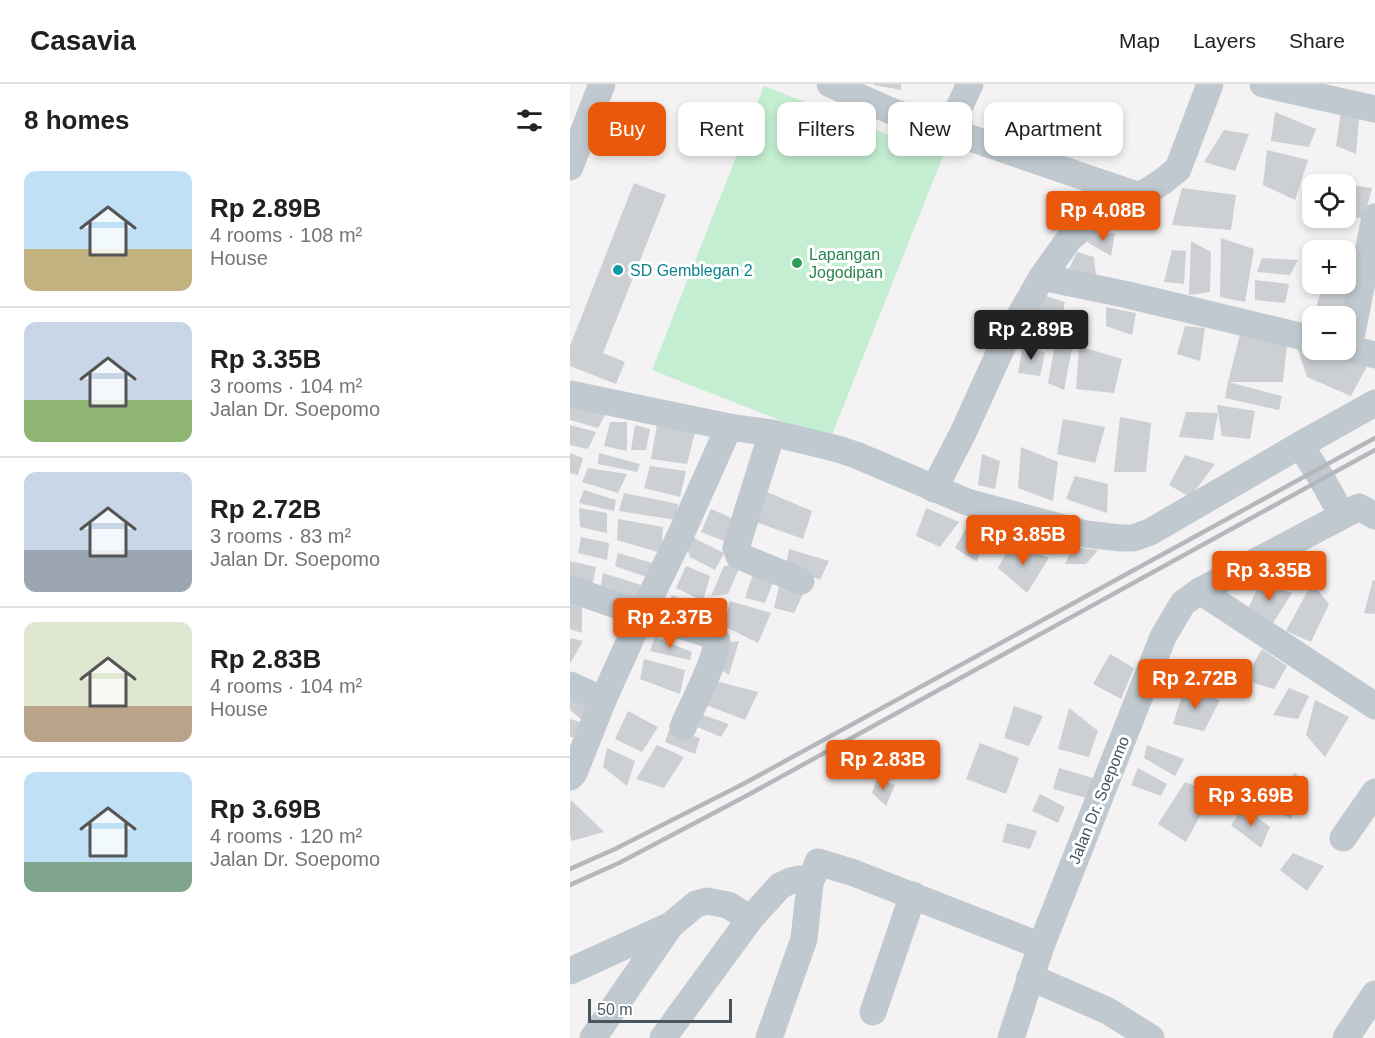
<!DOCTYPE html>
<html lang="en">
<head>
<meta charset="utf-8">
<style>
  :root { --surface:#fff; --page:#f6f6f6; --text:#202124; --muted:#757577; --line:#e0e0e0; --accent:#ea580c }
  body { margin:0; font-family:Arial,sans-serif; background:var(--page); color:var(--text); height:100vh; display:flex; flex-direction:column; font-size:22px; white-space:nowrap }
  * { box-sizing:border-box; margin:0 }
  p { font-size:20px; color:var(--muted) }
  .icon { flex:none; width:33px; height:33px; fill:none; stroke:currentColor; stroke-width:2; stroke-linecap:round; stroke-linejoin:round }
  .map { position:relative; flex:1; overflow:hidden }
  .sheet { display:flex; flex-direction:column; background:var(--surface); width:570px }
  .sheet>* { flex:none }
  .hud { position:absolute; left:18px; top:18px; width:570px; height:54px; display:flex; gap:12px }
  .buttons { position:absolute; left:732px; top:90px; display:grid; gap:12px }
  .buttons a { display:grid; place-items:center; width:54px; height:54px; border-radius:12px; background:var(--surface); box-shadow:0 3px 9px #0003; font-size:30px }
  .scale { position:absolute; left:18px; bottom:15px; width:144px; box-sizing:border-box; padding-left:6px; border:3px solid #4a565e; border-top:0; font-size:16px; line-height:21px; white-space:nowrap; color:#4a565e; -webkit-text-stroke:4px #fff; paint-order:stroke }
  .price { position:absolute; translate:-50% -51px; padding:0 14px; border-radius:6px; background:var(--accent); color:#fff; font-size:20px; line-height:39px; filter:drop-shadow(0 2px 3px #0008) }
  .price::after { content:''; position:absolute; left:50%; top:36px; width:18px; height:14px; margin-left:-9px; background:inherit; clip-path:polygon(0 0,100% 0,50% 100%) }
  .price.current { background:#222; color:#fff }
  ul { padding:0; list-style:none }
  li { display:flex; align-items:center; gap:18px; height:150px; padding:0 24px }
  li+li { border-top:2px solid var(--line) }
  li span { display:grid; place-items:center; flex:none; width:168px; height:120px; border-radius:12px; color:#555 }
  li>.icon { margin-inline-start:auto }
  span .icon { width:72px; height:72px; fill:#fffc; stroke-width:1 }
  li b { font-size:26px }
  h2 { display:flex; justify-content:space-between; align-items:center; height:72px; padding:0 24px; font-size:26px }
  .pill { padding:0 21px; border-radius:12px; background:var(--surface); box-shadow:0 3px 9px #0003; font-size:21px; line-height:54px }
  .pill.current { background:var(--accent); color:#fff }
  header { display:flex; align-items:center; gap:36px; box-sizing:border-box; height:84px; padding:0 30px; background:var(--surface); border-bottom:2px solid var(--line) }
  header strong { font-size:28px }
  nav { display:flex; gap:33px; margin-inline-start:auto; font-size:21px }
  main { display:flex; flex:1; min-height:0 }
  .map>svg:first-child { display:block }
  .green { fill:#c3eed1 }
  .building { fill:#cccfd3 }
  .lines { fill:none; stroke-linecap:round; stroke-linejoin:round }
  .minor { stroke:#c0c9cf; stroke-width:27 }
  .rail { stroke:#b4b7bb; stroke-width:4.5 }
  .leisure-dot { fill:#2e9e5b; stroke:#fff; stroke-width:2 }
  .culture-dot { fill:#0f9aa8; stroke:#fff; stroke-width:2 }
  .labels { text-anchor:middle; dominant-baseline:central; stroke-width:6; stroke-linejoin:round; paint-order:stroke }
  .leisure-label { font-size:16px; fill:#27864d; stroke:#fff; text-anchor:start }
  .culture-label { font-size:16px; fill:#0d838f; stroke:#fff; text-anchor:start }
  .street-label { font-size:16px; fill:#4a565e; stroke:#fff }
</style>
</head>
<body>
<header>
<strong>Casavia</strong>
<nav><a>Map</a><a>Layers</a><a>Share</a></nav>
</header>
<main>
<section class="sheet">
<h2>8 homes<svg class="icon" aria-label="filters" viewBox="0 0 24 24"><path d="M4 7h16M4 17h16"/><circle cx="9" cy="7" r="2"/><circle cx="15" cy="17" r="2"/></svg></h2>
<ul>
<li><span style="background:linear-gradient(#bfe0f5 65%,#c2b280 0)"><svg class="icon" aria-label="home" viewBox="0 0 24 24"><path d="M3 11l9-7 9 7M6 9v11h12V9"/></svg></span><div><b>Rp 2.89B</b><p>4 rooms · 108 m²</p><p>House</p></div></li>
<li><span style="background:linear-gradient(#c9d6e8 65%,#8fb573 0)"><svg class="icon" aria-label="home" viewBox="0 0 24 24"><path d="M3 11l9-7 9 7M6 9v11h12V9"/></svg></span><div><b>Rp 3.35B</b><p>3 rooms · 104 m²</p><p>Jalan Dr. Soepomo</p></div></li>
<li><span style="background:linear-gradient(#c9d6e8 65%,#9aa5b1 0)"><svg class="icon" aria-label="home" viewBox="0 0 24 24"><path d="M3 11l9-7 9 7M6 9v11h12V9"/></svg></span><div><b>Rp 2.72B</b><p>3 rooms · 83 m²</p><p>Jalan Dr. Soepomo</p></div></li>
<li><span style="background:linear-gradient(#dfe7d0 70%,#b9a48a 0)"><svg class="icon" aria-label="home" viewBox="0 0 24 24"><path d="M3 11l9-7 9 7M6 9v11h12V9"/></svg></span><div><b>Rp 2.83B</b><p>4 rooms · 104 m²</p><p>House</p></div></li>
<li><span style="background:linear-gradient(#bfe0f5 75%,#7fa58c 0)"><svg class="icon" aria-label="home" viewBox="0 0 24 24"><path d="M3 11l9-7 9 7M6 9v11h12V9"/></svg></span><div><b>Rp 3.69B</b><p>4 rooms · 120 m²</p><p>Jalan Dr. Soepomo</p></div></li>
</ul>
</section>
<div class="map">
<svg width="805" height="954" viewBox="0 0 805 954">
  <rect width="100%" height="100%" fill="#f4f2f2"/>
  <path class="green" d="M194,2l179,70 -113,284 -178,-70z"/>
  <g class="building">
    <path d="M304,0h27v6l-27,-5z"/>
    <path d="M705,28l41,17 -7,18 -38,-6z"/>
    <path d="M771,28l18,7 -3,35 -20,-8z"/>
    <path d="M654,46l25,4 -14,37 -31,-9z"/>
    <path d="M697,66l41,10 -13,40 -32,-15z"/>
    <path d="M64,99l32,12 -63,158 22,9 -9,22 -46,-18v-20z"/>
    <path d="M779,101l23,3 -8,30 -18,-1v-21z"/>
    <path d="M612,104l54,7 -5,35 -59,-5z"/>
    <path d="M545,149l-4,23 -24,-14 7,-8z"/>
    <path d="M651,154l33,11 -9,53 -25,-5z"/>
    <path d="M621,157l20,11 -1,40 -21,3z"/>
    <path d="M602,166l14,1 -2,33 -20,-2z"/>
    <path d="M507,168l17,5 2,18 -33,6z"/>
    <path d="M692,174l36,2 -8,15 -33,-3z"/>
    <path d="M776,195h7l-10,37 -29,-1 9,-31h23z"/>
    <path d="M685,196l34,4 -4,19 -30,-3z"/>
    <path d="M475,212l20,6 -6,30 -30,-10z"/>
    <path d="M536,223l30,6 -4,22 -26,-9z"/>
    <path d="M615,242l20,2 -5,33 -23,-7z"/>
    <path d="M670,250l47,11 -4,37h-55l54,14 -3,14 -54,-12 3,-16z"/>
    <path d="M453,260l22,9 -5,23 -22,-3z"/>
    <path d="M485,261l17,3 -8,42 -16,-7z"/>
    <path d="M509,262l43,13 -8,34 -38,-4z"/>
    <path d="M727,263l70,19 -16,30 -44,-19z"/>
    <path d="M0,317l36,12 -8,15 -28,-8z"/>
    <path d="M647,321l38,6 -5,28 -28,-3z"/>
    <path d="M616,328l32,1 -5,27 -34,-3z"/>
    <path d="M550,333l31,6 -5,49h-32z"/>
    <path d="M493,335l42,8 -10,36 -38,-9z"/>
    <path d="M40,338h17v29l-23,-5z"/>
    <path d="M87,340l38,8 -8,32 -36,-5z"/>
    <path d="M0,341l26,7 -8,17 -18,-4z"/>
    <path d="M65,341l15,4 -4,21h-15z"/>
    <path d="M451,363l37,15 -5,39 -35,-13z"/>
    <path d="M0,369l13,5 -5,17 -8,-2z"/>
    <path d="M29,369l41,11 -3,8 -39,-8z"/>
    <path d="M412,370l18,7 -5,28 -17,-4z"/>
    <path d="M615,371l30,9 -25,33 -21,-12z"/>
    <path d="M80,382l36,5 -6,26 -36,-9z"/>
    <path d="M18,384l39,6 -9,19 -36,-11z"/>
    <path d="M505,392l33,8 -1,29 -41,-14z"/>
    <path d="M14,406l32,10 -2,11 -35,-8z"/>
    <path d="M192,406l50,21 -9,28 -53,-19z"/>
    <path d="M54,409l54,11 -2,16 -57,-9z"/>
    <path d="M9,424l28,5v20l-27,-6z"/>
    <path d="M356,424l33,14 -19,25 -24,-11z"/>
    <path d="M141,425l23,10 -7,23 -26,-10z"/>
    <path d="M48,435l45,8 -2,26 -44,-13z"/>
    <path d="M400,437l16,7 -9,34 -22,-14z"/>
    <path d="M112,448l42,21 -9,17 -25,-13z"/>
    <path d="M11,453l28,6 -2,17 -29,-7z"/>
    <path d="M442,458l37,16 -22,35 -29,-25z"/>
    <path d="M503,463l25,3 -12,14h-21z"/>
    <path d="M219,465l40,12 -9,19 -34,-15z"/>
    <path d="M48,469l38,11 -4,15 -37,-13z"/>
    <path d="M738,470l13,4 -22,27 -18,-6z"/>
    <path d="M0,477l26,6 -4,20 -22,-7z"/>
    <path d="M171,480l-13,30 -17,2 13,-30z"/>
    <path d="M116,482l24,10 -7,25 -27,-13z"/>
    <path d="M184,487l20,9 -9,23 -20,-5z"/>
    <path d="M33,489l48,15 -5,12 -46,-9z"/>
    <path d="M803,496l2,1v33l-11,-1z"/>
    <path d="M210,498l23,12 -9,19 -20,-5z"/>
    <path d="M690,499l32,10 -20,32 -23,-18z"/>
    <path d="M742,499l17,21 -18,38 -25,-11z"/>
    <path d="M102,511l32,13 -5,14 -34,-14z"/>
    <path d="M160,517l41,12 -13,30 -34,-17z"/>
    <path d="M0,519l12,2v28l-12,-4z"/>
    <path d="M85,553l37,15 -2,8 -40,-9z"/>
    <path d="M0,554l13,3 -13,23z"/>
    <path d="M169,557l-10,34 -7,-5 8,-28z"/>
    <path d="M692,565l25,17 -13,23 -30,-9z"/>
    <path d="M540,570l24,14 -13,31 -28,-15z"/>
    <path d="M74,575l41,11 -5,24 -40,-15z"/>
    <path d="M142,596l46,12 -13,28 -44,-17z"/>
    <path d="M719,604l20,8 -11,23 -25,-4z"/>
    <path d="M614,605l36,11 -16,31 -31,-7z"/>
    <path d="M0,606l25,12 -8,22 -17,-14z"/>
    <path d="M745,616l34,17 -24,40 -19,-22z"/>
    <path d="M444,622l29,10 -14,30 -25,-8z"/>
    <path d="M499,624l29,23 -9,26 -31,-8z"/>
    <path d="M58,627l30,16 -16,25 -27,-13z"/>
    <path d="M130,630l29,10 -8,13 -26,-11z"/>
    <path d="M0,635l17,5 -3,15 -14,-2z"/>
    <path d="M99,646l31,8 -5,16 -30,-12z"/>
    <path d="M410,659l39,15 -13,36 -40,-15z"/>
    <path d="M87,661l27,12 -20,31 -28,-9z"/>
    <path d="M577,661l37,14 -9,17 -31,-18z"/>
    <path d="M37,664l28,13 -8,25 -24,-19z"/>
    <path d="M489,684l34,10 -6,20 -34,-9z"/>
    <path d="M568,684l29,16 -6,12 -30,-11z"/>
    <path d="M725,689l11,11 -15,35 -26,-15z"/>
    <path d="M307,695l18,6 -9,21 -14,-13z"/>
    <path d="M615,698l27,11 -26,49 -28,-18z"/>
    <path d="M470,710l25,13 -7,16 -26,-12z"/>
    <path d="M1,716l33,32 -32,9 -2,-4v-31z"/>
    <path d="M674,723l26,20 -9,21 -30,-23z"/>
    <path d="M437,739l30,8 -7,18 -28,-7z"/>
    <path d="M723,769l31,13 -17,25 -27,-21z"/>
  </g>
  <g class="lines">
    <g class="minor">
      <path d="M260,0l61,27 249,85"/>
      <path d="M693,0l112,25"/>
      <path d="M378,47l22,-47"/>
      <path d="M0,83l32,-83"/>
      <path d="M472,193l86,18 184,44"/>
      <path d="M776,264l29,7"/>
      <path d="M779,264l26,-131"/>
      <path d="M0,310l159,33 43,6 66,16 18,6 111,47 119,32 35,4h12l17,-6 150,-87 75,-42"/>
      <path d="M202,349l-36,115 3,8 62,25"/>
      <path d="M730,361l22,34 20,36"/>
      <path d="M364,405l29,-56 39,-86 40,-70 27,-38 19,-16 25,-15 27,-12 22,-14 16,-13 32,-85"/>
      <path d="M0,505l72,25 70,21 5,6c-3,25 -24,62 -34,86"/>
      <path d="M630,507l175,115"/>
      <path d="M0,601l33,15"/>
      <path d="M0,693l4,-4 29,-73 39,-86 40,-82 47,-105"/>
      <path d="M773,754l32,-46"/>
      <path d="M0,887l101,-46 25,-21 11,-3 21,4 22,14"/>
      <path d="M460,893l78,34 43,27"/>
      <path d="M303,928l40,-117"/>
      <path d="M23,954l77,-112"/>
      <path d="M93,954l87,-119 30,-33 10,-5 10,-2 10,4 8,-21 36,11 187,73"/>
      <path d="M199,954l35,-99 6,-56"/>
      <path d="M441,954l30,-92 122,-309 20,-34 17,-12 159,-84 16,9"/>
      <path d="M776,954l29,-44"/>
    </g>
    <g class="rail">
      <path d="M0,785l45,-20 130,-66 630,-345"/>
      <path d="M0,801l49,-22 127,-67 629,-346"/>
    </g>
  </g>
  <circle class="leisure-dot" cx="227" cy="179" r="6"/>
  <circle class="culture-dot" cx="48" cy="186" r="6"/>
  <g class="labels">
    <g class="leisure-label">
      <text x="239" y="170">Lapangan<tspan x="239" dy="18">Jogodipan</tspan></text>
    </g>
    <g class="culture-label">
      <text x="60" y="186">SD Gemblegan 2</text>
    </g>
    <g class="street-label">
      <text transform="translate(529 716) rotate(-68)">Jalan Dr. Soepomo</text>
    </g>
  </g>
</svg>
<div class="buttons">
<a><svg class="icon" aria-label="locate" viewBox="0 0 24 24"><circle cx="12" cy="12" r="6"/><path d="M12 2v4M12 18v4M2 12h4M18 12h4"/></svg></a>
<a>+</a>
<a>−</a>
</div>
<div class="scale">50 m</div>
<b class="price" style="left:533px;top:158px">Rp 4.08B</b>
<b class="price current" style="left:461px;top:277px">Rp 2.89B</b>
<b class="price" style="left:453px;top:482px">Rp 3.85B</b>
<b class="price" style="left:699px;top:518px">Rp 3.35B</b>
<b class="price" style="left:100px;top:565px">Rp 2.37B</b>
<b class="price" style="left:625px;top:626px">Rp 2.72B</b>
<b class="price" style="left:313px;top:707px">Rp 2.83B</b>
<b class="price" style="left:681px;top:743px">Rp 3.69B</b>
<div class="hud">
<a class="pill current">Buy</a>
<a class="pill">Rent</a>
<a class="pill">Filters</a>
<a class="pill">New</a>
<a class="pill">Apartment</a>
</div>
</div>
</main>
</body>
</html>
